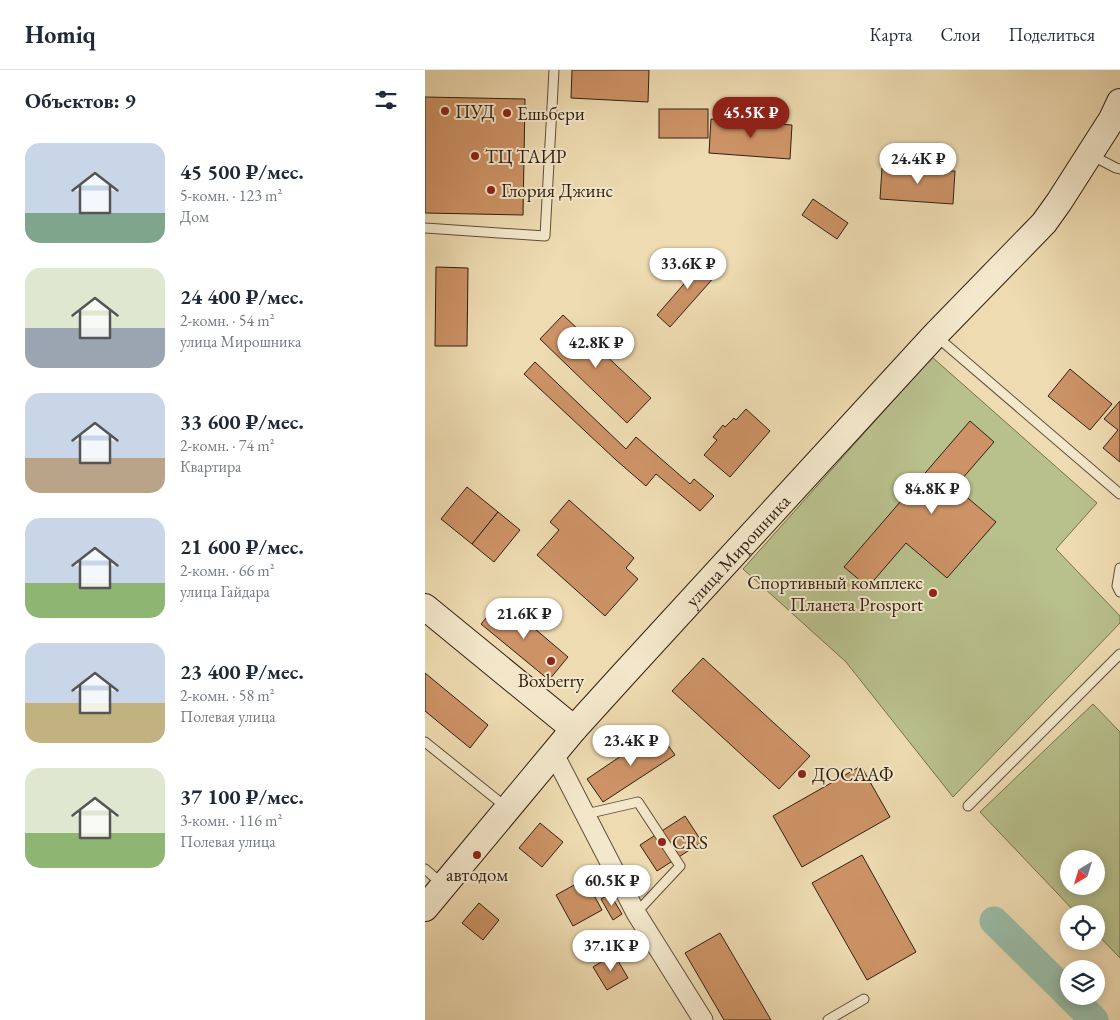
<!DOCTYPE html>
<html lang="ru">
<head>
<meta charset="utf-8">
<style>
  :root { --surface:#fff; --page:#f2f2f3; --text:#1f2937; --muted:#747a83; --line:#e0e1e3; --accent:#8f2418 }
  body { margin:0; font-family:"EB Garamond",serif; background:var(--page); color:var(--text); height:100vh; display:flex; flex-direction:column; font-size:19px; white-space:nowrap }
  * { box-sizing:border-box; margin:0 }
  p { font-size:16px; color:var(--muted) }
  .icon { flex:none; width:28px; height:28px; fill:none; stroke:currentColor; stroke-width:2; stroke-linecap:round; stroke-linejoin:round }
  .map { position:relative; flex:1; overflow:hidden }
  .side { display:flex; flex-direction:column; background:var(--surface); width:425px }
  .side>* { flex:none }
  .needle { width:32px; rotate:218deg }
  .fabs { position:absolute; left:635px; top:780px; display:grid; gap:10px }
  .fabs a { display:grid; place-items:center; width:45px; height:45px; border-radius:50%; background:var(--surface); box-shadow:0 2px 12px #0003; font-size:25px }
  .price { position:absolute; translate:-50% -42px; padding:0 11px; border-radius:18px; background:#fff; color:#222; font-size:16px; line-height:32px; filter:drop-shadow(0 1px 2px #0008) }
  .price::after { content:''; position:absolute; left:50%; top:30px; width:15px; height:11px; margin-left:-8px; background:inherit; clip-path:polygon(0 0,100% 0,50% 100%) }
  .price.on { background:var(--accent); color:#fff }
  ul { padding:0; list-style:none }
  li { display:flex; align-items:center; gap:15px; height:125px; padding:0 25px }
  li span { display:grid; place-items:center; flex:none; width:140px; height:100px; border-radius:15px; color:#555 }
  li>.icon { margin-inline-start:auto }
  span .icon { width:60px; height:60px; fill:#fffc; stroke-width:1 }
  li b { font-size:21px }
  h2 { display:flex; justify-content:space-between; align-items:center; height:60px; padding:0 25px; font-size:21px }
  header { display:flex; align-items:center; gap:30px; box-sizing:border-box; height:70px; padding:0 25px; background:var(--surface); border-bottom:1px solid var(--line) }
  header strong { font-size:24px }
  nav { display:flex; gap:28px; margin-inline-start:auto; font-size:18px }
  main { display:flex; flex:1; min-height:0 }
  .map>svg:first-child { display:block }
  .green { fill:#b8c08c; stroke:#74704f; fill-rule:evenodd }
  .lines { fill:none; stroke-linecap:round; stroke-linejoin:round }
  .river { stroke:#9abca7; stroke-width:29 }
  .building { fill:#cd9366; stroke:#2f1f12 }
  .service-casing { stroke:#5f4e3a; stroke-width:11 }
  .minor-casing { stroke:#5f4e3a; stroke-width:21 }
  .secondary-casing { stroke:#2f1f12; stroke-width:28 }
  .service { stroke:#f4e8cc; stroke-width:9 }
  .minor { stroke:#f4e8cc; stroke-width:19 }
  .secondary { stroke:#f4e8cc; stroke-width:26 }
  .poi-dot { fill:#8f2418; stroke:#f4e8cc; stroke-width:2 }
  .labels { text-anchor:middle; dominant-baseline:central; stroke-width:4; stroke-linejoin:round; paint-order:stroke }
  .poi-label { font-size:19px; fill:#2f1f12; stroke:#f4e8cc; text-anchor:start }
  .street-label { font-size:19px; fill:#2f1f12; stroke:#f4e8cc }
</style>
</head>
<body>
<header>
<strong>Homiq</strong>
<nav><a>Карта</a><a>Слои</a><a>Поделиться</a></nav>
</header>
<main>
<section class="side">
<h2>Объектов: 9<svg class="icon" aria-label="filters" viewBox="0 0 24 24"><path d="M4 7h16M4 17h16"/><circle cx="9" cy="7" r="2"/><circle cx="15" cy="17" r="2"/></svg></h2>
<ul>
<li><span style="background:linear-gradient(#c9d6e8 70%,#7fa58c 0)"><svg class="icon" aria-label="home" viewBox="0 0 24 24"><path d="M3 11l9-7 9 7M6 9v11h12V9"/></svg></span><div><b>45 500 ₽/мес.</b><p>5-комн. · 123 m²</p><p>Дом</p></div></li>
<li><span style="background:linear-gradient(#dfe7d0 60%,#9aa5b1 0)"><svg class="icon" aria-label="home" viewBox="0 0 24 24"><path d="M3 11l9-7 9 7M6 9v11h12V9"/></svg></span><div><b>24 400 ₽/мес.</b><p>2-комн. · 54 m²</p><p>улица Мирошника</p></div></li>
<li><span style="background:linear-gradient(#c9d6e8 65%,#b9a48a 0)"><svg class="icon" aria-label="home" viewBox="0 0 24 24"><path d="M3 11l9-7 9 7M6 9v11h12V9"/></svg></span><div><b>33 600 ₽/мес.</b><p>2-комн. · 74 m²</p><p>Квартира</p></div></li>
<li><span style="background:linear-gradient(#c9d6e8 65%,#8fb573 0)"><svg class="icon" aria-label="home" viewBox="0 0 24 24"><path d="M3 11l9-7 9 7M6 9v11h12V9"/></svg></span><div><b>21 600 ₽/мес.</b><p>2-комн. · 66 m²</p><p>улица Гайдара</p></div></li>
<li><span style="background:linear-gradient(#c9d6e8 60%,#c2b280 0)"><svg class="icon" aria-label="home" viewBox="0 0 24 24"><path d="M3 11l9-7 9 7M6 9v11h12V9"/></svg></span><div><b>23 400 ₽/мес.</b><p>2-комн. · 58 m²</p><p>Полевая улица</p></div></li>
<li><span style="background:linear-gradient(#dfe7d0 65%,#8fb573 0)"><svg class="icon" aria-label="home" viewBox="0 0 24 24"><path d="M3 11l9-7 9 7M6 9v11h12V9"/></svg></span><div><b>37 100 ₽/мес.</b><p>3-комн. · 116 m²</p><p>Полевая улица</p></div></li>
</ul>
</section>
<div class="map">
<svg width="695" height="950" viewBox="0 0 695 950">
  <rect width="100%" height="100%" fill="#eedbb1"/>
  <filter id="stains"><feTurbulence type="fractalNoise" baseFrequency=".004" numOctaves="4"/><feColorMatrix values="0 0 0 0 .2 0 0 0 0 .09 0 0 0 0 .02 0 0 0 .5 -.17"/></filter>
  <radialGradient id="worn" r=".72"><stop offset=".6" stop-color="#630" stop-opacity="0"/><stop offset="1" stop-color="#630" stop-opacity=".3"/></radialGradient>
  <g class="green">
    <path d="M507,287l165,146 -41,46 64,67v7l-167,174 -107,-135 -103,-93z"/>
    <path d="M668,634l27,28v226l-24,-25v-19h-19l-97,-102zM644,789h27v27h-27z"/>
  </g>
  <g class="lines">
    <g class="river">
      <path d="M569,851l75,74"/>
      <path d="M645,926l24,24"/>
    </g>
  </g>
  <g class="building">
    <path d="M147,0h77l-1,32 -77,-4z"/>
    <path d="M0,27l100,2 -2,116 -98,-2z"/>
    <rect x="234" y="39" width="49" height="29"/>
    <path d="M286,49l81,6 -2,34 -81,-6z"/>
    <path d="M466,92h8l-1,6 44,3v-8l6,1v7h7l-2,33 -73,-5 2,-31 9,1z"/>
    <path d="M388,129l35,24 -11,16 -35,-24z"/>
    <path d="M271,185l21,19 -47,53 -13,-12 33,-38 -8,-6z"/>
    <path d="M11,197l32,1 -1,78h-32z"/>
    <path d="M138,245l88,83 -24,25 -87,-84z"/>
    <path d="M110,292l91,87 10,-12 54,47 4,-5 20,17 -14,15 -44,-37 -10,12 -30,-26 -92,-86z"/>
    <path d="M645,299l42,35 -22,26 -42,-34z"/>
    <path d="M695,331v61l-17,-14 15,-18 -14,-11z"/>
    <path d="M321,339l24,22 -40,46 -26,-22 13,-15 -4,-3 10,-12 2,2 9,-9 2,2z"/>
    <path d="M545,351l24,21 -39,45 41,35 -49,56 -41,-35 -38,44 -24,-20z"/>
    <path d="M42,417l31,25 -26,32 -31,-25z"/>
    <path d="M144,430l65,58 -8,10 12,11 -33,37 -68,-61 22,-25 -9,-8z"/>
    <path d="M73,442l22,18 -26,32 -22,-18z"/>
    <path d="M76,530l67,57 -19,23 -68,-56z"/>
    <path d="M278,588l107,98 -31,33 -107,-98z"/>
    <path d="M0,603l63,52 -18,23 -45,-37z"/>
    <path d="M233,661l17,24 -72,47 -16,-23z"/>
    <path d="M436,696l29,51 -88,50 -29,-51z"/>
    <path d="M260,746l17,26 -45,29 -17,-26z"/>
    <path d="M115,753l23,19 -21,25 -23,-19z"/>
    <path d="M437,785l54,97 -49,28 -55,-97z"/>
    <path d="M160,809l17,31 -29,16 -17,-31z"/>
    <path d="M185,824l12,20 -9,6 -12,-21z"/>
    <path d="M54,833l20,17 -16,20 -21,-17z"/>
    <path d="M295,863l51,87h-47l-39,-67z"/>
    <path d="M189,884l14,24 -21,12 -14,-23z"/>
  </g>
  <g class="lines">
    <g class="service-casing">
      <g id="service">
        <path d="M666,85l25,13 4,1"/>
        <path d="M0,158l120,8 9,-166"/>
        <path d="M511,266l184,158"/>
        <path d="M695,498l-3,18 3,6"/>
        <path d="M0,672l81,65"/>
        <path d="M543,736l152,-152"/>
        <path d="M161,744l52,-12 42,64 -44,47"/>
        <path d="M0,799l16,14"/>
        <path d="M403,950l36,-21"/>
      </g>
    </g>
    <g class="minor-casing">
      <path id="minor" d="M129,684l82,159 67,107"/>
    </g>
    <g class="secondary-casing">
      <g id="secondary">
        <path d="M0,537l149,122"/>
        <path id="s1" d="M0,838l149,-179 49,-54 312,-340 109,-112 15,-21 53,-83 8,-17"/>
      </g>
    </g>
    <use href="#service" class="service"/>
    <use href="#minor" class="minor"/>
    <use href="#secondary" class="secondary"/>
  </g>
  <g class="poi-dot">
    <circle cx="20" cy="41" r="5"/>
    <circle cx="82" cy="43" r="5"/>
    <circle cx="50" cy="86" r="5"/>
    <circle cx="66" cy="120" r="5"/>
    <circle cx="508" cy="523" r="5"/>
    <circle cx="126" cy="591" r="5"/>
    <circle cx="377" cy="704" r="5"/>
    <circle cx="237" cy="772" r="5"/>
    <circle cx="52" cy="785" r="5"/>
  </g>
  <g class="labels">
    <g class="poi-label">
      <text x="30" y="41">ПУД</text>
      <text x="92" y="43">Ешьбери</text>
      <text x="60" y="86">ТЦ ТАИР</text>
      <text x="76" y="120">Глория Джинс</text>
      <text x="498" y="512" text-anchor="end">Спортивный комплекс<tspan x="498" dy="22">Планета Prosport</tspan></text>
      <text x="126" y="610" text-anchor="middle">Boxberry</text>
      <text x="387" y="704">ДОСААФ</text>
      <text x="247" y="772">CRS</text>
      <text x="52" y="804" text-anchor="middle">автодом</text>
    </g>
    <g class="street-label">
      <text stroke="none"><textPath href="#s1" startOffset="475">улица Мирошника</textPath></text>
    </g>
  </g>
  <rect width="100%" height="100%" filter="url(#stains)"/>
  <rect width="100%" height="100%" fill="url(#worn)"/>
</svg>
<div class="fabs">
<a><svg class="needle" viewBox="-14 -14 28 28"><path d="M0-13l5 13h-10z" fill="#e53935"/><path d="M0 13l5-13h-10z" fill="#747a83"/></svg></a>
<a><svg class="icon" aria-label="locate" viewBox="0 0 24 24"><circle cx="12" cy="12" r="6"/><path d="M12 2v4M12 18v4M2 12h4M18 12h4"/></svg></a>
<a><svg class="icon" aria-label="layers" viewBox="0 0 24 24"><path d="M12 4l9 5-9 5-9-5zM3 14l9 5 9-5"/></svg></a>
</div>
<b class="price on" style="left:326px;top:69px">45.5K ₽</b>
<b class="price" style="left:493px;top:115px">24.4K ₽</b>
<b class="price" style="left:263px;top:220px">33.6K ₽</b>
<b class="price" style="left:171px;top:299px">42.8K ₽</b>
<b class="price" style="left:507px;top:445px">84.8K ₽</b>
<b class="price" style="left:99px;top:570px">21.6K ₽</b>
<b class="price" style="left:206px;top:697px">23.4K ₽</b>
<b class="price" style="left:187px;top:837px">60.5K ₽</b>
<b class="price" style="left:186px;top:902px">37.1K ₽</b>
</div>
</main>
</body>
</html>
